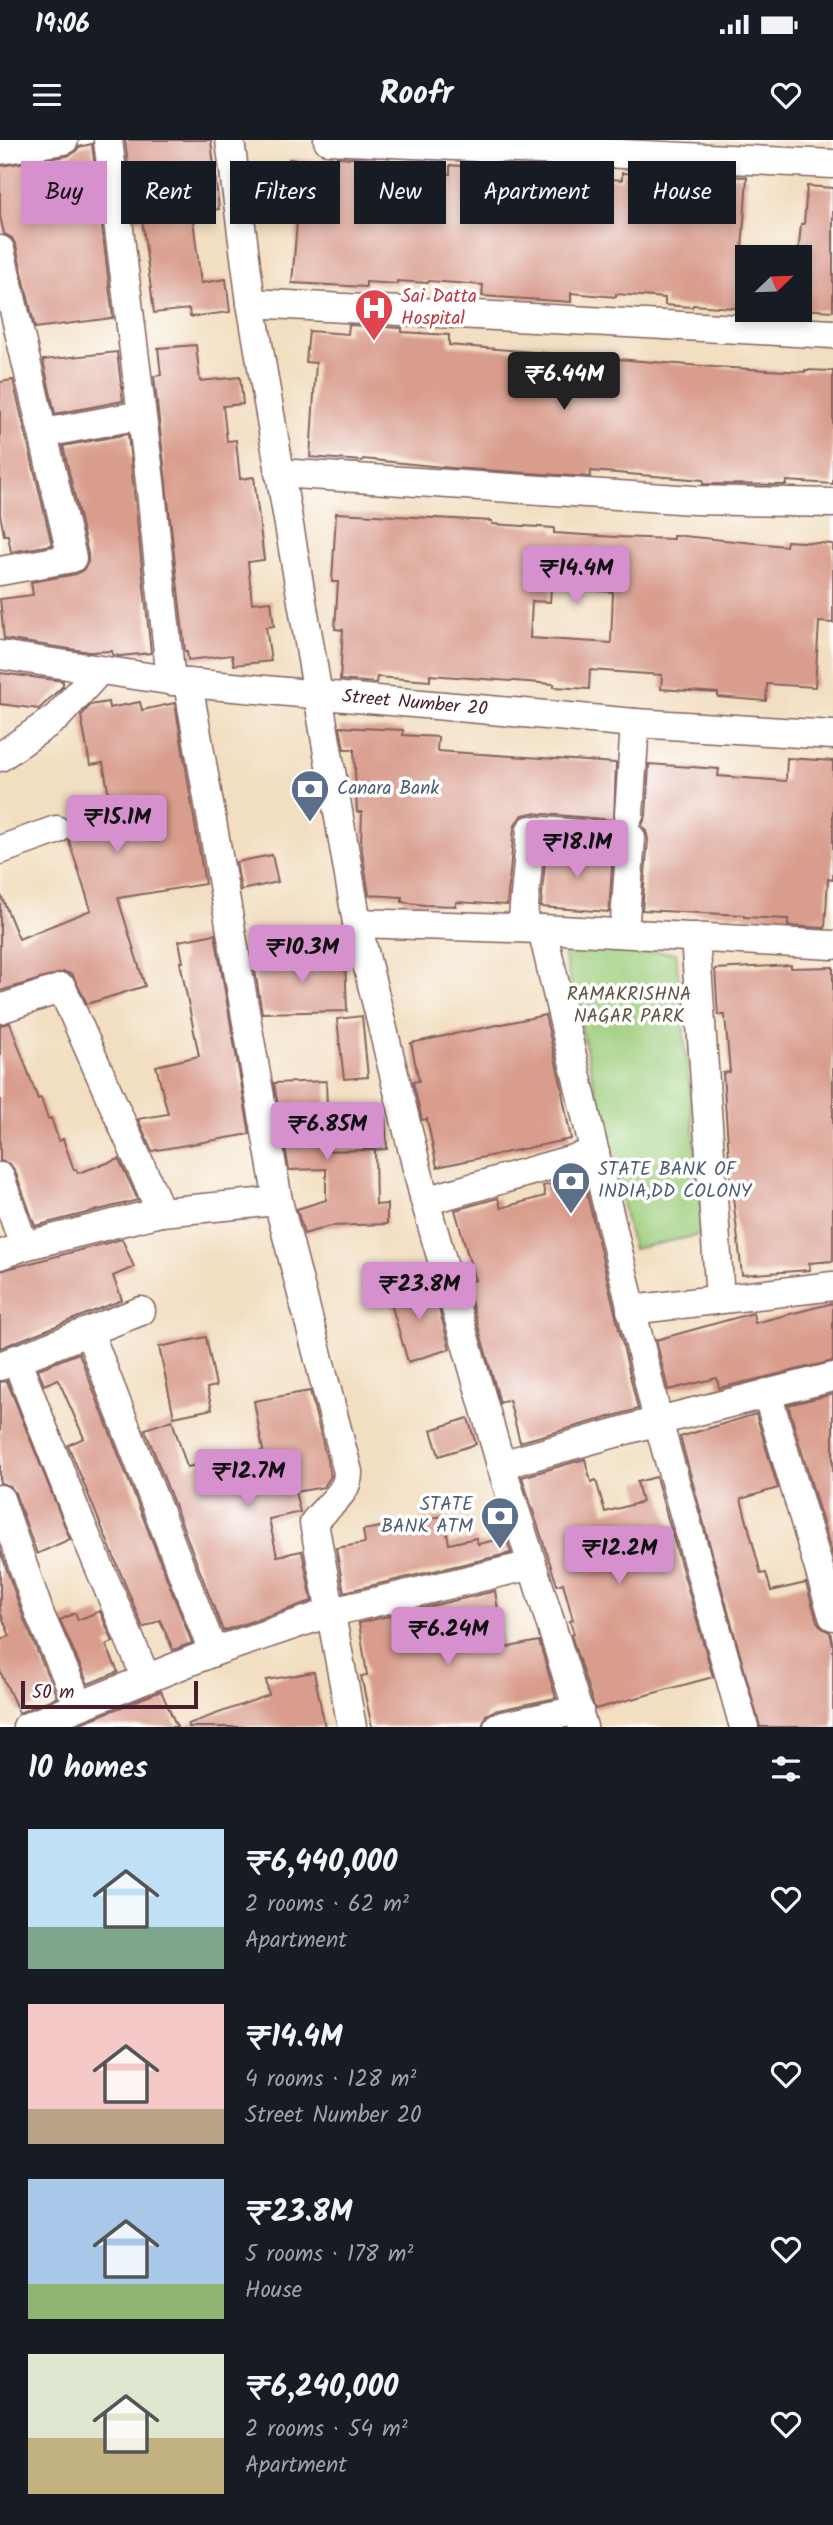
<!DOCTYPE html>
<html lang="en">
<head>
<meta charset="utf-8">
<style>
  :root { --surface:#171b24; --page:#20242c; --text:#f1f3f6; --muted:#9ea1a6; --accent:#d690ce }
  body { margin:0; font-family:Kalam,sans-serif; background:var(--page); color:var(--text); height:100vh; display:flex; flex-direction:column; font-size:26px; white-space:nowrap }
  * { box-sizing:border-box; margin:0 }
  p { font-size:23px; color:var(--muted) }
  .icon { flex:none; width:38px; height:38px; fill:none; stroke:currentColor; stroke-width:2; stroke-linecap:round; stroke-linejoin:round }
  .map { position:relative; height:1587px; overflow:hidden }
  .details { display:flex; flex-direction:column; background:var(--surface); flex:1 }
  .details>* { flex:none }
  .guide { position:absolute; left:21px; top:21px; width:791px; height:63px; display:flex; gap:14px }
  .needle { width:46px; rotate:67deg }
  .controls { position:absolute; left:735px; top:105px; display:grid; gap:14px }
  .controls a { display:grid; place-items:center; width:77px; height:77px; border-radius:0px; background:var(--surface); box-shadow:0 4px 10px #0003; font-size:35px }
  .scale { position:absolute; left:21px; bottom:18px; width:177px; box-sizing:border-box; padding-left:7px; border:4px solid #4a1f2b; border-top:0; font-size:19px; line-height:24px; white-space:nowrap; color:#4a1f2b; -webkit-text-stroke:5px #fff; paint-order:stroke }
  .price { position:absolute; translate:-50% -60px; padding:0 16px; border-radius:7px; background:var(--accent); color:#111; font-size:23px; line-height:46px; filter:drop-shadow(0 2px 4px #0008) }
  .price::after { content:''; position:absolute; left:50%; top:42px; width:21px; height:16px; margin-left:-10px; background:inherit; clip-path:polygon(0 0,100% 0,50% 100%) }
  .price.on { background:#222; color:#fff }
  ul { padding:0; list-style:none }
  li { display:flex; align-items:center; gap:21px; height:175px; padding:0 28px }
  li span { display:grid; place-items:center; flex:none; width:196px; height:140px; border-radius:0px; color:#555 }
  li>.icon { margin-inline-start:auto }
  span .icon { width:84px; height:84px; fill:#fffc; stroke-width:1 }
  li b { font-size:30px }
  h2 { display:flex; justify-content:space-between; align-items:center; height:84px; padding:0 28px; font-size:30px }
  .tag { padding:0 24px; border-radius:0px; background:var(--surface); box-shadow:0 4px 10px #0003; font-size:24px; line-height:63px }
  .tag.on { background:var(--accent); color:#111 }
  .status { display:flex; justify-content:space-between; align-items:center; height:49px; padding:0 35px; background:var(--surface); direction:ltr }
  .status svg { height:19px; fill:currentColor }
  header { display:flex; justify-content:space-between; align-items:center; height:91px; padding:0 28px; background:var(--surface); font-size:32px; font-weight:600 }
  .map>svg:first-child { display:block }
  .green { fill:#9fcf7e; stroke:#747754; stroke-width:2 }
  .building { fill:#d99d8d; fill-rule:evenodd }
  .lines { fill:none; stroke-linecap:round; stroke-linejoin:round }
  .minor-casing { stroke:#85625f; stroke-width:31 }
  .minor { stroke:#fff; stroke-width:28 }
  .labels { text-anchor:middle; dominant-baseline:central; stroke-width:7; stroke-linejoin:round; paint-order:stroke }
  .health-label { font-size:19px; fill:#be3a42; stroke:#fff; text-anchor:start }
  .street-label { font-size:19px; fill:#4a1f2b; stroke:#fff }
  .service-label { font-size:19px; fill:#4e5e75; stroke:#fff; text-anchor:start }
  .park-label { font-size:19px; fill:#645444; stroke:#fff }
</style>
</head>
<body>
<div class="status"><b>19:06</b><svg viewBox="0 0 49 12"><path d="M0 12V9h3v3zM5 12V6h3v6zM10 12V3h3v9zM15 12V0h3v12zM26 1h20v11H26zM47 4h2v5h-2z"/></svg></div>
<header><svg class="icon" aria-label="menu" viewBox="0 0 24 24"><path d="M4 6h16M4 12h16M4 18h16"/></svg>Roofr<svg class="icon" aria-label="heart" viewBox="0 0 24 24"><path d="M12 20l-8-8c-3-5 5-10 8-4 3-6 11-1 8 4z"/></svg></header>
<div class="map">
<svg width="833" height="1587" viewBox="0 0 833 1587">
  <rect width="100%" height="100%" fill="#fff"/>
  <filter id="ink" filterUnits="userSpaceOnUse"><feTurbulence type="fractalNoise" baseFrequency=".0143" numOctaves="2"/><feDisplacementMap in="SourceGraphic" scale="14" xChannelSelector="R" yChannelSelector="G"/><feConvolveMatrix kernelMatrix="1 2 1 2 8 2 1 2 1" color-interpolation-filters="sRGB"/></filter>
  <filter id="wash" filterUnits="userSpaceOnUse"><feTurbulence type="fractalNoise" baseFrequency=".00686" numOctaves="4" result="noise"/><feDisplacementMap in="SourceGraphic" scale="28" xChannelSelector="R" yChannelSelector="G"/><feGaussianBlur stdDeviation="1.57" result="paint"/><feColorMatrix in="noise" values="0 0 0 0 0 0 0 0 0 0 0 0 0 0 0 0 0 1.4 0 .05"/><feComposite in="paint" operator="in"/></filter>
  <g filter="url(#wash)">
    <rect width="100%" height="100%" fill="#f2dec0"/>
    <path class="green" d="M562,806l114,7 28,281 -71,15z"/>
    <g id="blocks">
      <g class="building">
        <path d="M125,0h86l8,69 -27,3 9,71 25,-4 4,33 -40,5 -1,-8 -35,4 -12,-94 -7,1z"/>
        <path d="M92,4l21,174 -78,10 -19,-82 -4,-8 -8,-4 -4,-18v-50l67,-10 7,-3 5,-6z"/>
        <path d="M337,17l31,2v5l30,2v4l52,4v-9l172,15v-7l103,6 1,-3 21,1 -5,74 5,1v57l-54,-4 -1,2 -27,-2v-7l-49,-4v3l-45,-4v9l-89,-6 1,-11 -54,-4 -1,2 -31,-2v3l-31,-2v5l-74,-4 6,-73 -13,-1 4,-50 48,4z"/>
        <path d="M807,46l26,2v123l-33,-2 -2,-52 3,-33h3z"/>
        <path d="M349,185l53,3v4l47,3v10l265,22 91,5v-2l28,1v113l-46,-3 -1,4 -83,-1v-4l-112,-9 -1,6 -138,-9 -89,-9 -1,2 -52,-4 6,-94 -10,-1 3,-31 39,3z"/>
        <path d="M196,205l4,36 40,-4 3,27 -20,2 4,35 9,-1 4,39 14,-2 10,83 -16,2 4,41 19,-2 3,25 -8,1 5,34 -37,4 -2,-10 -44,5 -1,-9h-2l-31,-275 7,-1 -3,-27z"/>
        <path d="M117,212l6,49 -68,13 -12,-54z"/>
        <path d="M13,240l39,165 -41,7 -3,-17h-4l-4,-21v-132z"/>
        <path d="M128,294l23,219 -31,3 -7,-1 -1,-4 -22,1 -86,-13 -4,-40 33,-4 -2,-13 45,-8 7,-4 5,-8v-8l-25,-108z"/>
        <path d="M336,373l156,8v3l62,4v5l62,4 57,2v-4l113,11 1,-5 46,3v79l-14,-1 -4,65 -48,-3 -1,17 -48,-4v-4l-57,-4 1,-14 -72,-5 -1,19 -35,-2v-3l-124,-9v6l-53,-4 -1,6 -36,-3 3,-50 -8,-1 3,-47h-6zM551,448l62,4 -2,51 -81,-5 2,-37 18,1z"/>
        <path d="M0,533l63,8v5l-24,23 -39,-5z"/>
        <path d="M108,562l1,6 31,-6 2,8 33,-7 30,181 -87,14 27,88 -58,18 -15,-30 -8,-2 -64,19v-98l19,46 72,-29 -22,-69 2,-6 43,-13 -11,-59 -13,2 -9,-49 9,-11z"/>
        <path d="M340,587l63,3v5l35,2 -1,14 179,12 -2,57 -82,-7 -9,2 -6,6 -3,7 -7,77 -51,-3v4l-31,-1 -23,-3v-5l-33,-2 -8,-50 1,-33h-5l-3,-63h-10z"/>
        <path d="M787,618l46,3v119l-5,-1 -3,49 -37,-2v-7l-44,-2v-2l-102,-5 6,-71 -2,-8 -4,-6 4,-9 3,-52 70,5 -1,7 68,5z"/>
        <path d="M546,708l67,5 -4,59 -68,-5z"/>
        <path d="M272,715l6,27 -37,8 -5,-28z"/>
        <path d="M215,794l35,200 -98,17 -14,-32 30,-5 -12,-48 43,-10 -19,-94h3l-4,-21z"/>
        <path d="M345,817l2,54 -85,2 -9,-54z"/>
        <path d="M791,825v3l42,-1v294l-24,2 1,7 -68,5 -12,-104 -7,-98 7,-1 -5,-57h-7l-3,-46z"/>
        <path d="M545,875l18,77h-1l9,47 -134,28 -10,-48 -5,1 -9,-38 6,-1 -8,-38z"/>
        <path d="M362,876l6,61 -24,2 -7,-60z"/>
        <path d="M10,883l28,76 3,-1 7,21 3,-1 8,23 4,-2 11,31 2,-1 2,4 41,-14 19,41 -103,26 -20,-55 -5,-7 -10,-3v-136z"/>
        <path d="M326,941l1,27h-7l1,43 54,-1 1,55 11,-1v20l-57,2 -26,8 -7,-25 29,-9v-31l-37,1 -15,-87z"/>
        <path d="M385,974l2,35 -22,1 -8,-32z"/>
        <path d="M583,1037l55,232 -118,33 -11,-42 -9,3 -34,-120 9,-3 -20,-70 43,-12 3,10 44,-12 -2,-10z"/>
        <path d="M122,1099l12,28 -21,9 9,24 -122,48v-77z"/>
        <path d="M427,1142l3,10 4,-1 16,58 -42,13 -20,-69z"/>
        <path d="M833,1163v58l-114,27 -2,-10 -49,12 -12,-50 97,-27 2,10z"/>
        <path d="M206,1197l10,49 -9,2 5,21 -38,8 -15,-70z"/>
        <path d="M79,1213l113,290 -19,7 -13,-30 -17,8 -75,-183 16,-7 -26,-59 -14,6 -6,-16z"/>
        <path d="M7,1241l63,158 -33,15 -22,-61 -5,-7 -10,-3v-101z"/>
        <path d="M310,1251l21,85 -7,11 -29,5 5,20 -31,7 8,37 25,-5 10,50 -89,30 -78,-202 27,-9 15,47 56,-12 20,-4 -9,-50z"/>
        <path d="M833,1254v163l-45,-152z"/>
        <path d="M756,1274l22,74 -37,11 20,75 5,-1 5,18 35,-8 11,38 5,7 8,4 3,13v82h-73l-80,-290z"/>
        <path d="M468,1278l8,26 -37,12 -8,-26z"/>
        <path d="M585,1319l6,23 5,-2 9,32 37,-10 -5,-20 19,-5 57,200 -118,32 -24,-74 3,-1 -4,-13 3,-1 -10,-37 -6,2 -35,-108z"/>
        <path d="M444,1376l5,28 27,-6 2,6 28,-6 5,15 -167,39 -8,-44 29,-5 -2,-13z"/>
        <path d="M0,1410l25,72 32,75 -38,16 -19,-42v-31l10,-4 -10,-24z"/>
        <path d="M495,1451l9,57 35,-7 17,57 -62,13 -8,4 -4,12h-110l-11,-51 6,-1 -8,-52z"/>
        <path d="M100,1471l13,31 -7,3 12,27 -30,12 -28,-64 15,-7 3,7z"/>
        <path d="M314,1532l11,55h-136l-1,-3 81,-29 -3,-15z"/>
        <path d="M161,1551l16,36h-106z"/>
      </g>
    </g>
  </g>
  <g filter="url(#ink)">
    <use href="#blocks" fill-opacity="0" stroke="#85625f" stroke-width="2"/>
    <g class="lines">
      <g class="minor-casing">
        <g id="minor">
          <path d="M108,0l42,341 21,200"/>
          <path d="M230,0l21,163 106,620 68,278 76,264 82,262"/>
          <path d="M328,0l505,24"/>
          <path d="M0,10l64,-10"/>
          <path d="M0,110l72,308 -72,13"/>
          <path d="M251,163l582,31"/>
          <path d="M44,293l97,-18"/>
          <path d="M279,333l415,27 139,3"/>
          <path id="s1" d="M0,515l188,28 447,40 198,12"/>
          <path d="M188,543l90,518 70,271c1,22 -23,34 -34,51l38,204"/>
          <path d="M0,617l57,-40 43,-47"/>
          <path d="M629,675l6,-92"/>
          <path d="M0,710l56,-20"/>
          <path d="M357,783l185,6 291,16"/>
          <path d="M522,788l9,-98 100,8 -7,95"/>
          <path d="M542,789l116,492 86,306"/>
          <path d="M695,797l25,362"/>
          <path d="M0,869l62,-21 99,224"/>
          <path d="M0,1037l24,69"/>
          <path d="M425,1061l170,-48"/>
          <path d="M0,1115l24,-9 137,-34 117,-11"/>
          <path d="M631,1170l202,-24"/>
          <path d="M89,1192l124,320"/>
          <path d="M16,1219l60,153 70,166"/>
          <path d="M0,1226l141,-55"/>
          <path d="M767,1253l66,223"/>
          <path d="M501,1325l157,-44 175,-44"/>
          <path d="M0,1359l40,116 39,90"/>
          <path d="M27,1587l186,-75 119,-40 200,-47"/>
          <path d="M498,1587l81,-17"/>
        </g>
      </g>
      <use href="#minor" class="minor"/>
    </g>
  </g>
  <defs>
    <g id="hospital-pin" transform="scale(2.0125)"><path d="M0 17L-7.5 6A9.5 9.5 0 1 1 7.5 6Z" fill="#e0444e" stroke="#fff"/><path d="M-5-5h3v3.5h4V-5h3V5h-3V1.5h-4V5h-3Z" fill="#fff"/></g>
    <g id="bank-pin" transform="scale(2.0125)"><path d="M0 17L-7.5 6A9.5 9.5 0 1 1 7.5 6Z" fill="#5c6f8a" stroke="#fff"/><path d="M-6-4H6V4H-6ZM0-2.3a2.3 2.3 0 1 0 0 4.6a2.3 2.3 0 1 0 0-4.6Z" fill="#fff"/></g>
  </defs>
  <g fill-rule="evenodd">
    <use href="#hospital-pin" x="374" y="168"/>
    <use href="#bank-pin" x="310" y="649"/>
    <use href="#bank-pin" x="571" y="1041"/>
    <use href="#bank-pin" x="500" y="1376"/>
  </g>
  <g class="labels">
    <g class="health-label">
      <text x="401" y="157">Sai Datta<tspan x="401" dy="22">Hospital</tspan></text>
    </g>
    <g class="street-label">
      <text stroke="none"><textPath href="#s1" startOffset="418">Street Number 20</textPath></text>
    </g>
    <g class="service-label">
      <text x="337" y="649">Canara Bank</text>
      <text x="598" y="1030">STATE BANK OF<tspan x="598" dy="22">INDIA,DD COLONY</tspan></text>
      <text x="473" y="1365" text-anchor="end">STATE<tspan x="473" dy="22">BANK ATM</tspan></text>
    </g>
    <g class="park-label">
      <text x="629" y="855">RAMAKRISHNA<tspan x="629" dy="22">NAGAR PARK</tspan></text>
    </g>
  </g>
</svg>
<div class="controls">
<a><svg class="needle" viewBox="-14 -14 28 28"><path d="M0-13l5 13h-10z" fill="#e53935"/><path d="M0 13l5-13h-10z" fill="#9ea1a6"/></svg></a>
</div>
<div class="scale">50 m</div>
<b class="price on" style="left:564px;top:272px">₹6.44M</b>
<b class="price" style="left:576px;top:466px">₹14.4M</b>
<b class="price" style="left:117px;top:715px">₹15.1M</b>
<b class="price" style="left:577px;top:740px">₹18.1M</b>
<b class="price" style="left:302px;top:845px">₹10.3M</b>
<b class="price" style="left:327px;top:1022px">₹6.85M</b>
<b class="price" style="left:419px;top:1182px">₹23.8M</b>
<b class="price" style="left:248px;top:1369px">₹12.7M</b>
<b class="price" style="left:619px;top:1446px">₹12.2M</b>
<b class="price" style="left:448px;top:1527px">₹6.24M</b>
<div class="guide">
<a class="tag on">Buy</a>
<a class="tag">Rent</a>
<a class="tag">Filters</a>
<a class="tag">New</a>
<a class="tag">Apartment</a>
<a class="tag">House</a>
</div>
</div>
<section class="details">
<h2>10 homes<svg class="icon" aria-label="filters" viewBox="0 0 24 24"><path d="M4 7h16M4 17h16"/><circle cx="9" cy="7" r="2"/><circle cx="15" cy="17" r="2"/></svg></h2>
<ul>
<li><span style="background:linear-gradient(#bfe0f5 70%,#7fa58c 0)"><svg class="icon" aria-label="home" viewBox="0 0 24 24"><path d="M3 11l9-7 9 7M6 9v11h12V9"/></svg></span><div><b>₹6,440,000</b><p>2 rooms · 62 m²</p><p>Apartment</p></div><svg class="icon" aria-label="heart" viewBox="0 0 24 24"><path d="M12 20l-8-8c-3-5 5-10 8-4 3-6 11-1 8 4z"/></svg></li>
<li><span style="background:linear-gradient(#f6c9c9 75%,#b9a48a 0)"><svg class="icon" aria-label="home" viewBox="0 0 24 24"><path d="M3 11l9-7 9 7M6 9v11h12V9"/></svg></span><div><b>₹14.4M</b><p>4 rooms · 128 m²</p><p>Street Number 20</p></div><svg class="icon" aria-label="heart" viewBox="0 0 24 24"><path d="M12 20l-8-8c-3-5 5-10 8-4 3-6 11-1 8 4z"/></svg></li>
<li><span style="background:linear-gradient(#a9c7e8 75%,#8fb573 0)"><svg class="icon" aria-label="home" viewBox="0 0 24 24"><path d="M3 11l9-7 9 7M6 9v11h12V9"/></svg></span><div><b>₹23.8M</b><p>5 rooms · 178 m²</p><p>House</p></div><svg class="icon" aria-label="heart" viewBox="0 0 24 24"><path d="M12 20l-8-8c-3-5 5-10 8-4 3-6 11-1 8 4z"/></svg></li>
<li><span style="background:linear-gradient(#dfe7d0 60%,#c2b280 0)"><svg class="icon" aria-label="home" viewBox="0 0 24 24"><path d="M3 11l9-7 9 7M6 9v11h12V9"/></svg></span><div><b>₹6,240,000</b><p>2 rooms · 54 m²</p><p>Apartment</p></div><svg class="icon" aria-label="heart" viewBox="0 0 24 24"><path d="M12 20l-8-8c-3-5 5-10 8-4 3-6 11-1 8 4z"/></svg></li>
</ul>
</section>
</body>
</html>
